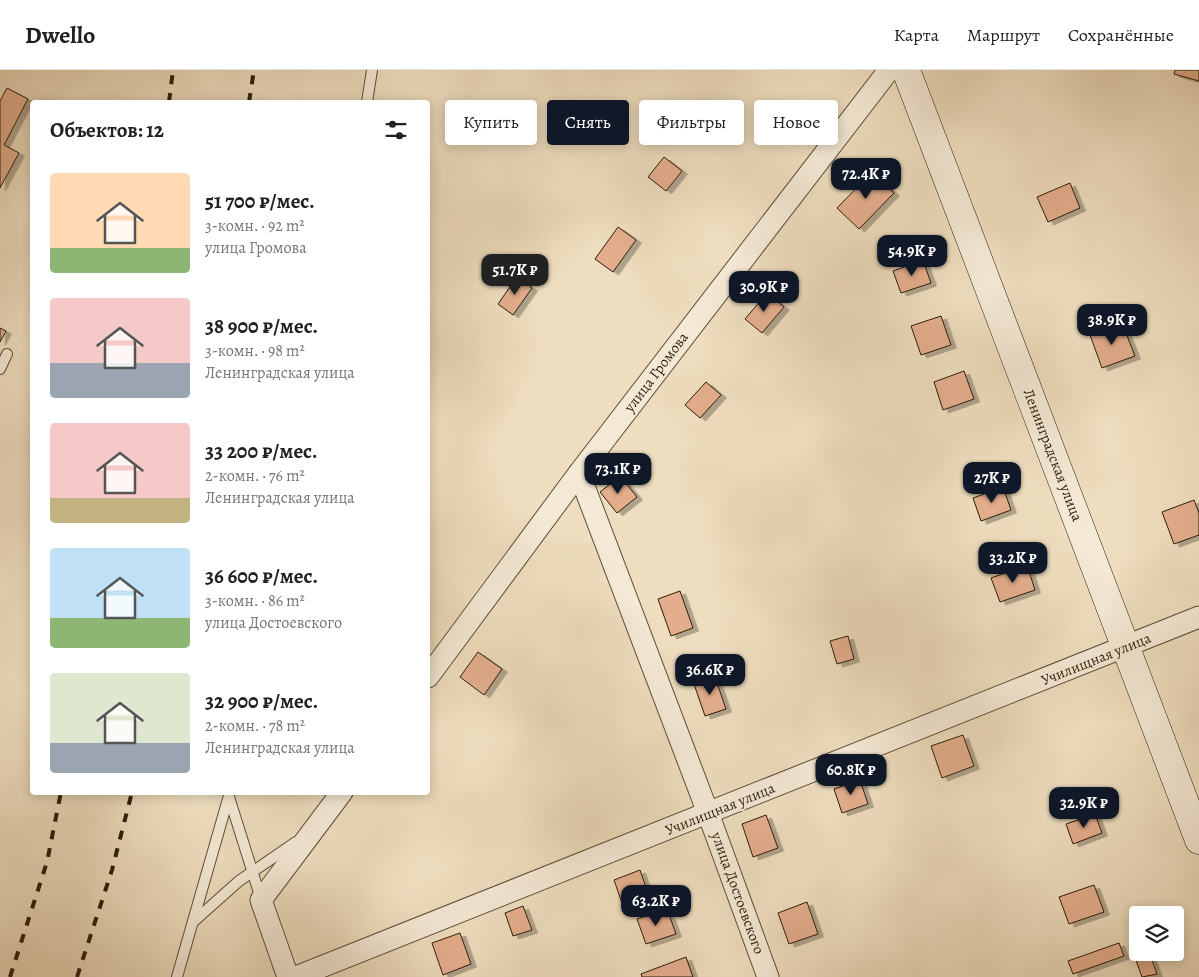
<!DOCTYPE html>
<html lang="ru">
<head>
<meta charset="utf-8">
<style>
  :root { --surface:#fff; --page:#f2f2f2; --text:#202124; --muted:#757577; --line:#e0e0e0; --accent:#111827 }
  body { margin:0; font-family:Alegreya,serif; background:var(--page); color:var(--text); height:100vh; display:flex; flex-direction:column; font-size:19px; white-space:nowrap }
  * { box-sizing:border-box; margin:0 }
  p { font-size:16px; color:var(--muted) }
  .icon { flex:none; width:28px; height:28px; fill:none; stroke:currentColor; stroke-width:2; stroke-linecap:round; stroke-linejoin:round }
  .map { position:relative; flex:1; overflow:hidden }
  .drawer { position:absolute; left:30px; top:30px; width:400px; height:695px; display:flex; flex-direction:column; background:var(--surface); border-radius:5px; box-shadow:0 2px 12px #0003 }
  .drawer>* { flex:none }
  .guide { position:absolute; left:445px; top:30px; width:475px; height:45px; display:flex; gap:10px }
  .buttons { position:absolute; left:1129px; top:836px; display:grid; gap:10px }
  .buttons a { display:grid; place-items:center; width:55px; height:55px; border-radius:5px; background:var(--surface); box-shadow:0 2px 12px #0003; font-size:25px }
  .price { position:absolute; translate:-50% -42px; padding:0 11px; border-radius:10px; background:var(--accent); color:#fff; font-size:16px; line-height:32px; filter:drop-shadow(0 1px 2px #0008) }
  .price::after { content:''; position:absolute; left:50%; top:30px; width:15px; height:11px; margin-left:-8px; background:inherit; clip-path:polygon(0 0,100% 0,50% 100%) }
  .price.on { background:#222; color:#fff }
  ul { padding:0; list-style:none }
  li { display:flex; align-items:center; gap:15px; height:125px; padding:0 20px }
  li span { display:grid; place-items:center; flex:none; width:140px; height:100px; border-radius:5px; color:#555 }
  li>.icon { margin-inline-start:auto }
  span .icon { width:60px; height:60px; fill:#fffc; stroke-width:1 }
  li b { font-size:21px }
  h2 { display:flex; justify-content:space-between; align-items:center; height:60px; padding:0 20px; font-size:21px }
  .tag { padding:0 18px; border-radius:5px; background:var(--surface); box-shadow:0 2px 12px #0003; font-size:18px; line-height:45px }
  .tag.on { background:var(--accent); color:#fff }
  header { display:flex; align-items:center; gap:30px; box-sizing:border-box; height:70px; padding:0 25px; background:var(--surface); border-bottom:1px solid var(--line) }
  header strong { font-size:24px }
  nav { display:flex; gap:28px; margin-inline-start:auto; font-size:18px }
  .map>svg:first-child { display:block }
  .building { fill:#e4ae8d; stroke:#2b1d0a; filter:url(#shadow) }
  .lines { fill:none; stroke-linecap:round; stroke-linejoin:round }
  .lane-casing { stroke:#5c4d37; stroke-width:12 }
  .street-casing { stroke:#5c4d37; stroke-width:23 }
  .secondary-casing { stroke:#2b1d0a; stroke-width:29 }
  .lane { stroke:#f4e9d5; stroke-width:10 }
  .street { stroke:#f4e9d5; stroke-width:21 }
  .secondary { stroke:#f4e9d5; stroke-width:28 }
  .rail { stroke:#2b1d0a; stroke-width:4; stroke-dasharray:9 9; stroke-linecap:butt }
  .labels { text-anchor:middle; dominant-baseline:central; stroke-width:4; stroke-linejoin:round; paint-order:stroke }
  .street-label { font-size:15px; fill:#2b1d0a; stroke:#f4e9d5 }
</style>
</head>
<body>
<header>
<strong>Dwello</strong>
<nav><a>Карта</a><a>Маршрут</a><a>Сохранённые</a></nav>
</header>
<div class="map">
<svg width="1199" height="907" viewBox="0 0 1199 907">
  <defs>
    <filter id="shadow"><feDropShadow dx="5.5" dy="3" stdDeviation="0" flood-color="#0004"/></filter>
  </defs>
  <rect width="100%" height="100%" fill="#eeddbe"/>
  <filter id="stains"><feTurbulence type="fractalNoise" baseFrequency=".004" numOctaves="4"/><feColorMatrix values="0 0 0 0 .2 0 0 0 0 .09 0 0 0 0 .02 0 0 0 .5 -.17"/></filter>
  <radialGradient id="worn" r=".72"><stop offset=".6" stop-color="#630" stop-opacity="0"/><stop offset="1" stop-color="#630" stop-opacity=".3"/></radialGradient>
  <g class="building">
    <path d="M1175,0h24v11l-25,-7z"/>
    <path d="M7,18l21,11 -24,46 15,8 -19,35v-87z"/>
    <path d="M664,87l18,14 -16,20 -18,-14z"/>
    <path d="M872,102l22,21 -35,36 -22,-21z"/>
    <path d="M1070,113l10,25 -32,14 -11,-25z"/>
    <path d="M618,157l18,13 -23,32 -18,-13z"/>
    <path d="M923,190l8,23 -30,10 -8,-22z"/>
    <path d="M517,207l15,11 -19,27 -15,-11z"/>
    <path d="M767,223l17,14 -22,26 -17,-14z"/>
    <path d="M941,246l10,29 -30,10 -10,-29z"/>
    <path d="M1122,253l13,33 -33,12 -12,-33z"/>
    <path d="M0,258l6,3 -6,11z"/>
    <path d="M964,301l10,28 -31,11 -9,-28z"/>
    <path d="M706,312l15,13 -21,23 -15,-13z"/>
    <path d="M620,406l17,21 -20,16 -17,-21z"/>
    <path d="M1003,417l8,23 -30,11 -8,-23z"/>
    <path d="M1194,430l5,13v22l-25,9 -12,-32z"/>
    <path d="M1027,495l8,25 -35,12 -9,-24z"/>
    <path d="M680,521l13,37 -22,8 -13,-37z"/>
    <path d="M848,566l6,23 -17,5 -7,-23z"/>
    <path d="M478,582l24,17 -18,26 -24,-18z"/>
    <path d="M715,607l11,32 -21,7 -11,-32z"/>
    <path d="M963,665l11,31 -32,12 -11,-32z"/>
    <path d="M860,710l8,24 -26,9 -8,-24z"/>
    <path d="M1095,744l7,19 -29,11 -7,-20z"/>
    <path d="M766,745l12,33 -25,9 -11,-33z"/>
    <path d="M640,800l8,23 -26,10 -8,-23z"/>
    <path d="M1094,815l10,27 -35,12 -10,-27z"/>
    <path d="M807,832l11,32 -29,10 -11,-31z"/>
    <path d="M523,836l9,24 -19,6 -8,-23z"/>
    <path d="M667,839l9,25 -30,10 -9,-25z"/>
    <path d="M460,863l11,31 -28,11 -11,-32z"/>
    <path d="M1119,873l5,13 -51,18 -5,-13z"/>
    <path d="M1138,881v1h11l8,22 -15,3 -9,-25z"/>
    <path d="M686,887l7,20h-51l-1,-3z"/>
  </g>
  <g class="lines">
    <g class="lane-casing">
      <g id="lane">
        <path d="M367,32l5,-32"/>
        <path d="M0,299l7,-15"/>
        <path d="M229,727l32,102"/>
        <path d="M193,852l46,-41 57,-39"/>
        <path d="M177,907l53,-185"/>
      </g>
    </g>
    <g class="street-casing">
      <g id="street">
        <path d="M579,403l129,340 60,164"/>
        <path d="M428,607l151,-204 310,-403"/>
        <path d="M288,907l-27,-77 81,-108"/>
        <path d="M296,907l903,-360"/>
      </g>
    </g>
    <g class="secondary-casing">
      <path id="secondary" d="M906,0l293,770"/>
    </g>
    <use href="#lane" class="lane"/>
    <use href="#street" class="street"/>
    <use href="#secondary" class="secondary"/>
    <g class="rail">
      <path d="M169,32l4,-32"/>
      <path d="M249,32l5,-32"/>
      <path d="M10,907l37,-115 14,-70"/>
      <path d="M77,907l35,-107 20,-78"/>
    </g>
  </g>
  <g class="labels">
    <g class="street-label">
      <text transform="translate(656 302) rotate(-53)">улица Громова</text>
      <text transform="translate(1053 385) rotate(69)">Ленинградская улица</text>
      <text transform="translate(1096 589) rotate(-22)">Училищная улица</text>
      <text transform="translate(720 739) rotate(-22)">Училищная улица</text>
      <text transform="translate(738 823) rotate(70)">улица Достоевского</text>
    </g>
  </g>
  <rect width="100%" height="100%" filter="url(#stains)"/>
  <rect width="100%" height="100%" fill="url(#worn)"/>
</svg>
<div class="buttons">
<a><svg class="icon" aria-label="layers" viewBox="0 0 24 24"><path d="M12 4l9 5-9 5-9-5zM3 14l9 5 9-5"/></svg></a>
</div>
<b class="price" style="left:866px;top:130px">72.4K ₽</b>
<b class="price" style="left:912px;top:207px">54.9K ₽</b>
<b class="price on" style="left:515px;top:226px">51.7K ₽</b>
<b class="price" style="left:764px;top:243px">30.9K ₽</b>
<b class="price" style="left:1112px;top:276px">38.9K ₽</b>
<b class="price" style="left:618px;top:425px">73.1K ₽</b>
<b class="price" style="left:992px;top:434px">27K ₽</b>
<b class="price" style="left:1013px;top:514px">33.2K ₽</b>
<b class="price" style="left:710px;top:626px">36.6K ₽</b>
<b class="price" style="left:851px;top:726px">60.8K ₽</b>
<b class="price" style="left:1084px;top:759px">32.9K ₽</b>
<b class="price" style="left:656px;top:857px">63.2K ₽</b>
<div class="guide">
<a class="tag">Купить</a>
<a class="tag on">Снять</a>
<a class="tag">Фильтры</a>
<a class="tag">Новое</a>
</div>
<section class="drawer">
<h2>Объектов: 12<svg class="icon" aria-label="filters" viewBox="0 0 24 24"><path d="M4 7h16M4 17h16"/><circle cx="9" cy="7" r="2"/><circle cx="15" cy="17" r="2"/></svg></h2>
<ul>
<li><span style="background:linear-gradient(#ffd9b3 75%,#8fb573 0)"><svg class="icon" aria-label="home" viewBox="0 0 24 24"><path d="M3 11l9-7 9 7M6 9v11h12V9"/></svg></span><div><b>51 700 ₽/мес.</b><p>3-комн. · 92 m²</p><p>улица Громова</p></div></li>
<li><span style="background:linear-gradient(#f6c9c9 65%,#9aa5b1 0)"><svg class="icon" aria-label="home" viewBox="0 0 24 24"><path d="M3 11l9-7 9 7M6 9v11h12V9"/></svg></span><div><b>38 900 ₽/мес.</b><p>3-комн. · 98 m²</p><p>Ленинградская улица</p></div></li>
<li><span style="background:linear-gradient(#f6c9c9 75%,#c2b280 0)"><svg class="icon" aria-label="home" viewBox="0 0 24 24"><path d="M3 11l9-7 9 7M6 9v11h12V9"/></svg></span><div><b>33 200 ₽/мес.</b><p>2-комн. · 76 m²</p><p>Ленинградская улица</p></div></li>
<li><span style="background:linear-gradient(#bfe0f5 70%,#8fb573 0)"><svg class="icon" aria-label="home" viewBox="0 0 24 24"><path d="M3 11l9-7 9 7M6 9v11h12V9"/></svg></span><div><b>36 600 ₽/мес.</b><p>3-комн. · 86 m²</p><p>улица Достоевского</p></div></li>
<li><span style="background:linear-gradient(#dfe7d0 70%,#9aa5b1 0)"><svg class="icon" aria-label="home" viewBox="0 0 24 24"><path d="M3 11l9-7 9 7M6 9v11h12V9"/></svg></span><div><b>32 900 ₽/мес.</b><p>2-комн. · 78 m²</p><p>Ленинградская улица</p></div></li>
</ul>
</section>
</div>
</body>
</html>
